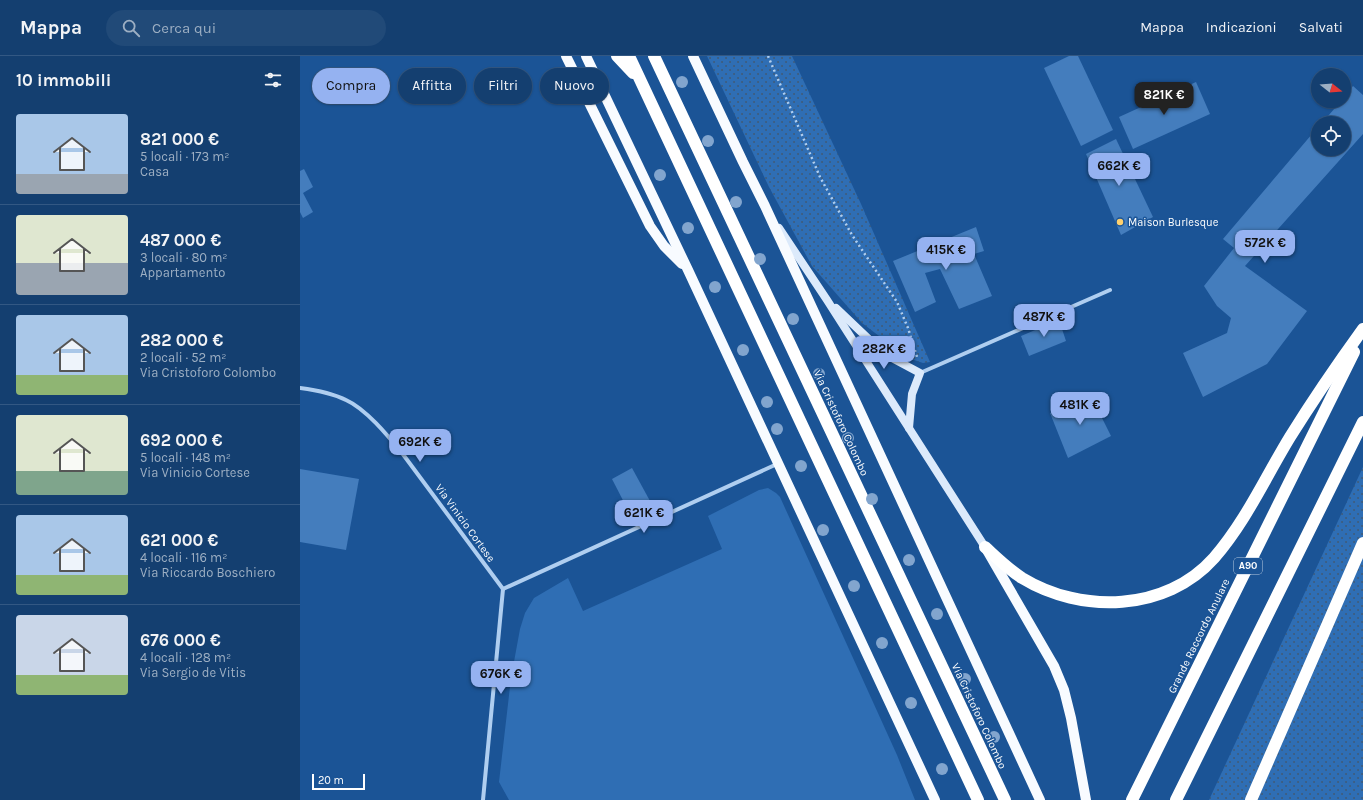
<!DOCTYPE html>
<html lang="it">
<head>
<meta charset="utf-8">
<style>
  :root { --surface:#143f70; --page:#214a78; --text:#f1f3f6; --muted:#9dafc3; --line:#335883; --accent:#95b2f1 }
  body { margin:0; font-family:Karla,sans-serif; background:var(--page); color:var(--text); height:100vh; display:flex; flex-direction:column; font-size:15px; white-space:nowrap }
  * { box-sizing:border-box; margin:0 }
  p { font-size:13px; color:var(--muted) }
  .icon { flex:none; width:22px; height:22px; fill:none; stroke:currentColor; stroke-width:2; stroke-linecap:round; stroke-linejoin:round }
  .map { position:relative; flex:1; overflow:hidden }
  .details { display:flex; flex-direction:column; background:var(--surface); width:300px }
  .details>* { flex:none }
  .banner { position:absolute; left:12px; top:12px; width:380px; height:36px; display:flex; gap:8px }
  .needle { width:26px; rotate:107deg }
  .controls { position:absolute; left:1011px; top:12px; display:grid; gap:8px }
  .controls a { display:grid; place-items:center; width:40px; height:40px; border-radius:50%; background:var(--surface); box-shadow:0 1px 3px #0004,0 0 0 1px var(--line); font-size:20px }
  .scale { position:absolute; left:12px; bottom:10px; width:53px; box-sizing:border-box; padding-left:4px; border:2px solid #fff; border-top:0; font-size:11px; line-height:14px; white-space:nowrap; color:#fff; -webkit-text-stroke:3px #1b5496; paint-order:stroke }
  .price { position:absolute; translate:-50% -34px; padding:0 9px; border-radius:8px; background:var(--accent); color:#111; font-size:13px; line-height:26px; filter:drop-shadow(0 1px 2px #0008) }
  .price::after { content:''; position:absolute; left:50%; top:24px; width:12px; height:9px; margin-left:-6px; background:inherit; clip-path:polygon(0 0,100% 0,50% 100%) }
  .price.active { background:#222; color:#fff }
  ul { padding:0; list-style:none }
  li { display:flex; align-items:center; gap:12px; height:100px; padding:0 16px }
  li+li { border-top:1px solid var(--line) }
  li span { display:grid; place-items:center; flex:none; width:112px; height:80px; border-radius:4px; color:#555 }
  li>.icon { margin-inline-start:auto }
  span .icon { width:48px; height:48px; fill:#fffc; stroke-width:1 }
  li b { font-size:17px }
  h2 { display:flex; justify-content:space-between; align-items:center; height:48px; padding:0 16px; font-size:17px }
  .pill { padding:0 14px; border-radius:18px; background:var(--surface); box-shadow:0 1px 3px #0004,0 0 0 1px var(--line); font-size:14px; line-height:36px }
  .pill.active { background:var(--accent); color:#111 }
  header { display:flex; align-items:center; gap:24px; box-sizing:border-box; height:56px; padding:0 20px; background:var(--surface); border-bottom:1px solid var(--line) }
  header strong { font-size:19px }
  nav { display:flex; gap:22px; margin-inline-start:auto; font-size:14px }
  .search { width:280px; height:36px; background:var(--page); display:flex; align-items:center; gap:10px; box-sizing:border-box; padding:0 14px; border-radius:22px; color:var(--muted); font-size:15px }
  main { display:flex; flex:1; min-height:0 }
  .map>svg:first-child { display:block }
  .grass { fill:url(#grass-dots) }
  .park { fill:#2f6eb4 }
  .building { fill:#447dbd }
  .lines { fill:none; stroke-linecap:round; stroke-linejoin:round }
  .path { stroke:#afcef0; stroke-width:2.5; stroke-dasharray:2 3; stroke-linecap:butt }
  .street { stroke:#afcef0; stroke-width:4 }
  .secondary { stroke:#dceafb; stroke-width:8 }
  .primary { stroke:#f8fbff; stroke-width:10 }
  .highway { stroke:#fff; stroke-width:12 }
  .tree { fill:#82a5ce }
  .poi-dot { fill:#ffd16e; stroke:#1b5496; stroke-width:1.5 }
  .labels { text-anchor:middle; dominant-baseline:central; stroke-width:3; stroke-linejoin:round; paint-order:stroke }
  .shield { fill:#1b5496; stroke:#bbcce0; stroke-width:1 }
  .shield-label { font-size:10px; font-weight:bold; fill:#fff }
  .poi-label { font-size:11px; fill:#fff; stroke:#1b5496; text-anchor:start }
  .street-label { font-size:11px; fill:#fff; stroke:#1b5496 }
</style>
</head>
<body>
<header>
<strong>Mappa</strong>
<div class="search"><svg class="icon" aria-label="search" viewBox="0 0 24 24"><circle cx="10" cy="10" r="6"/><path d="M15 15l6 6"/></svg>Cerca qui</div>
<nav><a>Mappa</a><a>Indicazioni</a><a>Salvati</a></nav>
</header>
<main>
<section class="details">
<h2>10 immobili<svg class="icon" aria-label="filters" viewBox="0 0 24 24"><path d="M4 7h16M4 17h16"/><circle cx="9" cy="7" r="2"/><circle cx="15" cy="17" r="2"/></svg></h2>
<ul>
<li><span style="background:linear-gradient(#a9c7e8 75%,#9aa5b1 0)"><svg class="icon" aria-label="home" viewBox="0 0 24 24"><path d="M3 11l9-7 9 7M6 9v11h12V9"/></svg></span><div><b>821 000 €</b><p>5 locali · 173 m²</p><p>Casa</p></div></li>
<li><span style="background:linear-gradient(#dfe7d0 60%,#9aa5b1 0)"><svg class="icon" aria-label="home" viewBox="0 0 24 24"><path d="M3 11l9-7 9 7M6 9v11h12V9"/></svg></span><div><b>487 000 €</b><p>3 locali · 80 m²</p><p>Appartamento</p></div></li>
<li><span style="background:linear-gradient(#a9c7e8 75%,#8fb573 0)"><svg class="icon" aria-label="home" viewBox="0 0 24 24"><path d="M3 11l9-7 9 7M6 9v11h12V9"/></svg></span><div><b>282 000 €</b><p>2 locali · 52 m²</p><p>Via Cristoforo Colombo</p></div></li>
<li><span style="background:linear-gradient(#dfe7d0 70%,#7fa58c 0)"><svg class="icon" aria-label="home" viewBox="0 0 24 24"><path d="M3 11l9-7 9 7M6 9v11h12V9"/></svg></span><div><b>692 000 €</b><p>5 locali · 148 m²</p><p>Via Vinicio Cortese</p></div></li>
<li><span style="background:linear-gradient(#a9c7e8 75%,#8fb573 0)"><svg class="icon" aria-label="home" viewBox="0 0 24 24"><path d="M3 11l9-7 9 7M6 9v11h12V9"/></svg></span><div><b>621 000 €</b><p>4 locali · 116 m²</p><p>Via Riccardo Boschiero</p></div></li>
<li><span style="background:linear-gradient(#c9d6e8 75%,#8fb573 0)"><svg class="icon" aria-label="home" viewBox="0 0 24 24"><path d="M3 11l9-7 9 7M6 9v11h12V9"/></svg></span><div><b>676 000 €</b><p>4 locali · 128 m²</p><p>Via Sergio de Vitis</p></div></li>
</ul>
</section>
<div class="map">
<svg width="1063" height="744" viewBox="0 0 1063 744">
  <defs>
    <pattern id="grass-dots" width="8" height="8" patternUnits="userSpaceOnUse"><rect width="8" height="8" fill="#2f6eb4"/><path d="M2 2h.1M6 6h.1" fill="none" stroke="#405a76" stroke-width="1.8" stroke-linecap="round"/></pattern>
  </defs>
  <rect width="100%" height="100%" fill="#1b5496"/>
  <g class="grass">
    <path d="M407,0h85l69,148 69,158 -7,1 -15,-5 -46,-35 -50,-57 -43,-79z"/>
    <path d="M1063,411v333h-154z"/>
  </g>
  <path class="park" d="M468,432l8,5 4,4 117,258 18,45h-406l-10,-18 12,-104 9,-49 5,-16 9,-15 34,-20 15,33 139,-62 -14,-33 51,-26z"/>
  <g class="building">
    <path d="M769,0h9l35,74 -32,16 -37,-78z"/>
    <path d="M896,26l14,32 -77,35 -14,-32z"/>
    <path d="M1053,30l10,9v39l-118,132 62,45 -40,53 -64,33 -20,-44 44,-20 4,-15 -14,-12 -13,-20 30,-38 -11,-9 95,-112v22h26v-26h-22l19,-22h3v-4z"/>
    <path d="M816,83l37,78 -32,18 -35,-81z"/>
    <path d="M4,113l9,18 -10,6 10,19 -10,6 -3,-6v-41z"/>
    <path d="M676,171l8,24 -10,3 18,42 -33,13 -19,-40 -15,4 11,29 -21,10 -22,-51z"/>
    <path d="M759,264l7,21 -37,15 -8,-20z"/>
    <path d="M790,338l21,42 -43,22 -18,-45z"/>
    <path d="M332,412l18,33 -21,11 -17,-33z"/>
    <path d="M0,413l59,10 -13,71 -46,-8z"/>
  </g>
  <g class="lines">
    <path class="path" d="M468,0l52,121 32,58 45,67 11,26 9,29"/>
    <g class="street">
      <path d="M620,317l190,-83"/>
      <path d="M0,332c15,2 32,5 46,12 20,9 42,36 56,53l101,136"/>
      <path d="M203,533l274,-125"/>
      <path d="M183,744l20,-211"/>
    </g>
    <g class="secondary">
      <path d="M479,172l48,72 158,247"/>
      <path d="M536,252l41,39 15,11 28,15 -8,21 -3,34"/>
    </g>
    <g class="primary">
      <path d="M266,0l84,170 14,20 18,18"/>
      <path d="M286,0l102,214 247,530"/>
      <path d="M393,0l50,106 22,44 275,594"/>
      <path d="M688,496l66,114 10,24 7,28 15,82"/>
    </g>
    <g class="highway">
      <path d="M317,0l16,17"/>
      <path d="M329,0l349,744"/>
      <path d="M354,0l351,744"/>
      <path d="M685,491c12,11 23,22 37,31 59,36 144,34 192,-20 32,-37 51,-80 76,-121 23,-37 47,-72 73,-108"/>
      <path d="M832,744l222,-448"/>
      <path d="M876,744l187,-378"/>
      <path d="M951,744l112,-257"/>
    </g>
  </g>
  <g class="tree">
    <circle cx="382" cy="26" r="6"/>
    <circle cx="408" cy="85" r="6"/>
    <circle cx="360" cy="119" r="6"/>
    <circle cx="436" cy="146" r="6"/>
    <circle cx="388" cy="172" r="6"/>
    <circle cx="460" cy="203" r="6"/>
    <circle cx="415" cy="231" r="6"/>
    <circle cx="493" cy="263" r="6"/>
    <circle cx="443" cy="294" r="6"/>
    <circle cx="519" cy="318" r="6"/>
    <circle cx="467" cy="346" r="6"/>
    <circle cx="477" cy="373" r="6"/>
    <circle cx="548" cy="382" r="6"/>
    <circle cx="501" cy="410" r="6"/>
    <circle cx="572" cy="443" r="6"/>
    <circle cx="523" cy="474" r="6"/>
    <circle cx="609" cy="504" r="6"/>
    <circle cx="554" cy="530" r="6"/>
    <circle cx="637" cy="558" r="6"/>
    <circle cx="582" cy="587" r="6"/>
    <circle cx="665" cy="623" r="6"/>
    <circle cx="611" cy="647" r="6"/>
    <circle cx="694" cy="681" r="6"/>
    <circle cx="642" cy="713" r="6"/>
  </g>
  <circle class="poi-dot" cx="820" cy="166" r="4"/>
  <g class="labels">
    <rect class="shield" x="934" y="502" width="28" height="16" rx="3"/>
    <g class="shield-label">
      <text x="948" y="510">A90</text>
    </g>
    <g class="poi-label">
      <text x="828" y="166">Maison Burlesque</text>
    </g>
    <g class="street-label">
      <text transform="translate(541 367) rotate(65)">Via Cristoforo Colombo</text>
      <text transform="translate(165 467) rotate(54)">Via Vinicio Cortese</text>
      <text transform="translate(899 580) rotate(-64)">Grande Raccordo Anulare</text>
      <text transform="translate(679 660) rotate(65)">Via Cristoforo Colombo</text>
    </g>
  </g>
</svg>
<div class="controls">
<a><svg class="needle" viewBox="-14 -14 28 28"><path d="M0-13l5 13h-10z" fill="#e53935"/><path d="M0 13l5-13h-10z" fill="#9dafc3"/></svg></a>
<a><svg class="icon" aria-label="locate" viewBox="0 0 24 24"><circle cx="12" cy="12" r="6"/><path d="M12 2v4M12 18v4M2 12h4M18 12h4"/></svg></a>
</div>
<div class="scale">20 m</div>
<b class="price active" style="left:864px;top:60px">821K €</b>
<b class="price" style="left:819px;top:131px">662K €</b>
<b class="price" style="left:965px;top:208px">572K €</b>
<b class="price" style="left:646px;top:215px">415K €</b>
<b class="price" style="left:744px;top:282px">487K €</b>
<b class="price" style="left:584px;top:314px">282K €</b>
<b class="price" style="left:780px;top:370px">481K €</b>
<b class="price" style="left:120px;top:407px">692K €</b>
<b class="price" style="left:344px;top:478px">621K €</b>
<b class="price" style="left:201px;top:639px">676K €</b>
<div class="banner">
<a class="pill active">Compra</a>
<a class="pill">Affitta</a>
<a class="pill">Filtri</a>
<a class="pill">Nuovo</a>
</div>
</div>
</main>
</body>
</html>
